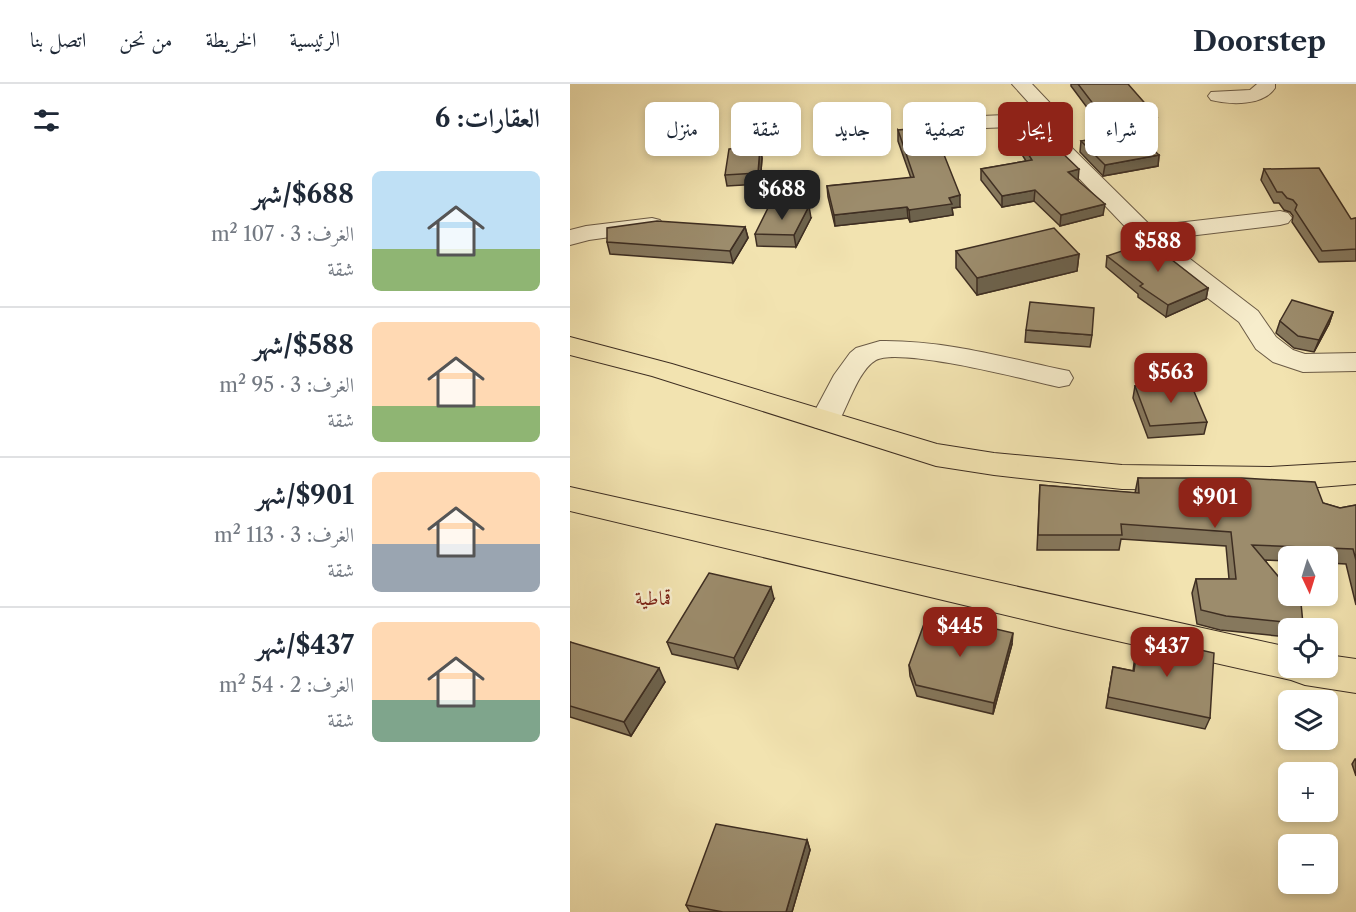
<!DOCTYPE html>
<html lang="ar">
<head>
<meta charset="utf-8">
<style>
  :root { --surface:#fff; --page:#f2f2f3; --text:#1f2937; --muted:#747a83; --line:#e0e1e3; --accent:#8f2418 }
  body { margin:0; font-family:"Libre Caslon Text",Amiri,serif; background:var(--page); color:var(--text); direction:rtl; height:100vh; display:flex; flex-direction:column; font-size:22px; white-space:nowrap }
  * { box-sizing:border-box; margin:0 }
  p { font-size:20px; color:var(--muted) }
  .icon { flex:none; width:33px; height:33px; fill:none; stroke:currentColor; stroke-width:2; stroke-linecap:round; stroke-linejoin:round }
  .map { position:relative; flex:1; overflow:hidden; direction:ltr }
  .side { display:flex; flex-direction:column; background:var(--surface); width:570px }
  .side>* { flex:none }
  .guide { position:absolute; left:18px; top:18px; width:570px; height:54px; direction:rtl; display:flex; gap:12px }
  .needle { width:39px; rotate:176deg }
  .controls { position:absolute; left:708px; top:462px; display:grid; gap:12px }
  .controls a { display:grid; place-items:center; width:60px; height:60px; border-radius:9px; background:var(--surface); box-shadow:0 3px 9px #0003; font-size:30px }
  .price { position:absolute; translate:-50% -51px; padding:0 14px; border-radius:12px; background:var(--accent); color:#fff; font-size:20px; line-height:39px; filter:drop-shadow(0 2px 3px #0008) }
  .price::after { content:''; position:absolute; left:50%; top:36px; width:18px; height:14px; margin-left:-9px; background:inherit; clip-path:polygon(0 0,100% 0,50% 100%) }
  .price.current { background:#222; color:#fff }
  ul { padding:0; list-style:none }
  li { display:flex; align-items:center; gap:18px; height:150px; padding:0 30px }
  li+li { border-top:2px solid var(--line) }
  li span { display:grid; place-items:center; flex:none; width:168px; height:120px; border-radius:9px; color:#555 }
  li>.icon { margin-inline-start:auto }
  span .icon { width:72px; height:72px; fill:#fffc; stroke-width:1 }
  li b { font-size:26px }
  h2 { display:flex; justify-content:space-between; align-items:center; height:72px; padding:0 30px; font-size:26px }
  .tag { padding:0 21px; border-radius:9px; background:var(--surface); box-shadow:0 3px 9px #0003; font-size:21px; line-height:54px }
  .tag.current { background:var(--accent); color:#fff }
  header { display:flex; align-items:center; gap:36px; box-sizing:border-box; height:84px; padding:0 30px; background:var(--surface); border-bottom:2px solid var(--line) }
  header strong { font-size:28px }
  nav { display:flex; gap:33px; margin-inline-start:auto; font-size:21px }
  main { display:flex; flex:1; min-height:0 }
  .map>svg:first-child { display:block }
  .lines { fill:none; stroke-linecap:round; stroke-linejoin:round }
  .minor-casing { stroke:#6b5b46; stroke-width:2 }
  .major-casing { stroke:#3e2e22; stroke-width:2 }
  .minor { fill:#f7edcc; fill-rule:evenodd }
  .major { fill:#f2e3b0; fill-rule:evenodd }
  .wall { fill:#86785d; stroke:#3e2e22; stroke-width:1.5 }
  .shaded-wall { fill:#6d624c; stroke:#3e2e22; stroke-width:1.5 }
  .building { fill:#9c8c6c; stroke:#3e2e22; stroke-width:1.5 }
  .labels { text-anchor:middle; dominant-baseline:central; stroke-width:5; stroke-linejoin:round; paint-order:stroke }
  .quarter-label { font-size:20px; fill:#7a1f14; stroke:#f7edcc }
</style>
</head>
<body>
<header>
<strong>Doorstep</strong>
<nav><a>الرئيسية</a><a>الخريطة</a><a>من نحن</a><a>اتصل بنا</a></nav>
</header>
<main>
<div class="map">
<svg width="786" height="828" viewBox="0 0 786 828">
  <rect width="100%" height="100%" fill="#f2e3b0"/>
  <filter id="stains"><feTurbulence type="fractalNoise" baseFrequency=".00333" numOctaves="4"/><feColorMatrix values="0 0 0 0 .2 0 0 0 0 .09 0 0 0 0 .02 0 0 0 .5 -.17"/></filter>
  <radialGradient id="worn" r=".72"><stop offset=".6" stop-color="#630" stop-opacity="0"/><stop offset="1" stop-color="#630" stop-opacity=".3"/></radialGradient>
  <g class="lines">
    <g class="minor-casing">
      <g id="minor">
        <path d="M442,0h20l18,19 8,27 9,13 84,83 129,-15 8,2 4,5 -4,5 -8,2 -116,14 94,72 18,26 17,13 12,4 51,-1v18l-53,1 -30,-10 -17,-13 -17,-27 -85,-65 -101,-106 -16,-25 -105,4 -7,-2 -3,-4 3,-4 7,-2 101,-4 -2,-9z"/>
        <path d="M687,0h18v4c-12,18 -44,17 -64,12l-3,-4 3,-4 39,-2z"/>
        <path d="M82,134l8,2 4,5 -4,5 -71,10 -19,5v-15l16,-4z"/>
        <path d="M310,257c61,-1 120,15 179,28l10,2 4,7 -4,7 -10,2c-31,-7 -159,-40 -183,-27 -18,10 -29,49 -40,67l-11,3 -11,-3 -4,-7 24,-45 16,-22 6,-5z"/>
      </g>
    </g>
    <g class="major-casing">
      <g id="major">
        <path d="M0,253l102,27 265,80 57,9 128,12 148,2 86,-5v22l-86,7 -148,-2 -128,-14 -58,-9 -284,-90 -82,-21z"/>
        <path d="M0,403l718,160v21h40v-13l28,4v34l-51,-8 -14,-5 -227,-51 -494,-118z"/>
      </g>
    </g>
    <use href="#minor" class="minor"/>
    <use href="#major" class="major"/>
  </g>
  <g class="wall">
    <path d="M501,0h57l27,44 -49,5 -35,-47z"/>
    <path d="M440,41l68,56 25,34 -43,11 -26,-25 -32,6 -21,-27v-11l45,-8 -16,-26z"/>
    <path d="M328,46l62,77 -8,1 1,7 -43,7 -2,-4 -73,8 -7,-29 -1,-11 84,-8 -13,-37z"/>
    <path d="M511,57l78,14 -1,11 -55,10 -23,-24z"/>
    <path d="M190,63l2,11 -2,26 -33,2 -2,-11z"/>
    <path d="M694,85l87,50 5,-1v43l-37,1 -27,-40 1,-6 -3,-4 -6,-2 -5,-7h-5l-13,-23z"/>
    <path d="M241,134l-15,29 -39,-1 -2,-12z"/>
    <path d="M175,143l3,11 -15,25 -123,-9 -3,-12z"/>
    <path d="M386,167l123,3 -2,17 -100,24 -21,-27z"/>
    <path d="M537,172l101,32 -2,11 -40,18 -28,-20v-3l-32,-27z"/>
    <path d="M763,228l-4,12 -15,28 -20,-4 -18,-15 4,-12z"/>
    <path d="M456,246l66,5 -2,12 -65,-5z"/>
    <path d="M565,302l72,36 -3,12 -56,4 -15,-40z"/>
    <path d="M568,394l185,25 17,5 16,-3v100l-10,-41 -18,-1v-7h-40v5l-23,-1 38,64 -2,4h-13v9l-68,-7 -23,-6 -5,-31 4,-14h33l-3,-33 -105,-7 -2,11h-82l3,-65 95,8z"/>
    <path d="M204,515l-36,70 -66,-15 -5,-12z"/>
    <path d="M569,552l71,82 -5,11 -99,-21 7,-41 20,4 3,-23z"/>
    <path d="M0,558l95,40 -34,54 -61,-19z"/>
    <path d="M442,560l-19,70 -76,-18 -7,-20 -1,-11z"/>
    <path d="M785,675h1v17l-4,-12z"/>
    <path d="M237,756l3,10 -18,62h-102l-4,-7z"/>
  </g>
  <g class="shaded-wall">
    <path d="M587,33l-2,11 -49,5 1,-11z"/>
    <path d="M190,63l2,11 -2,26 -2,-11z"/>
    <path d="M589,71l-1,11 -55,10 2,-11z"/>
    <path d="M509,85l-1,12 -10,-9z"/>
    <path d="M465,106l-1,11 -32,6v-11z"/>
    <path d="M390,111v12l-8,1 1,7 -43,7 -1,-12 40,-12z"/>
    <path d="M535,120l-2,11 -43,11 1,-11z"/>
    <path d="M239,122l2,12 -15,29 -2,-12z"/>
    <path d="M337,123l1,11 -73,8 -1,-11z"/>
    <path d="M175,143l3,11 -15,25 -3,-12z"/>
    <path d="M509,170l-2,17 -100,24v-17z"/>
    <path d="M638,204l-2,11 -40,18 2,-12z"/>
    <path d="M763,228l-4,12 -15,28 5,-12z"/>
    <path d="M201,503l3,12 -36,70 -4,-11z"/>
    <path d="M443,549l-1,11 -19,70 1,-11z"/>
    <path d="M89,584l6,14 -34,54 -7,-14z"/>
    <path d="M237,756l3,10 -18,62h-6z"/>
  </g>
  <g class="building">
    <path d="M508,0h50l29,33 -50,5z"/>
    <path d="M469,38l16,24 24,23 -11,3 37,32 -44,11 -26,-25 -33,6 -21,-27 51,-9 -22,-35z"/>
    <path d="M363,43l27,68 -11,3 3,6 -43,6 -2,-3 -73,8 -7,-29 87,-9 -16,-47z"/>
    <path d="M564,48l25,23 -54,10 -24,-24z"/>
    <path d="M190,63l-2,26 -33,2 4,-26z"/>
    <path d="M749,84l32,51 5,-1v31l-34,2 -27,-41 2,-5 -4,-5 -6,-2 -5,-6h-5l-13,-23z"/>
    <path d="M239,122l-15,29 -39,-1 13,-26z"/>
    <path d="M87,137l88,6 -15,24 -123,-9v-14z"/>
    <path d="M484,144l25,26 -102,24 -21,-27z"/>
    <path d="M579,158l59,46 -40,17 -28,-19 3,-2 -36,-28z"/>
    <path d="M722,216l41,12 -14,28 -21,-4 -18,-15z"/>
    <path d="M460,218l64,6 -2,27 -66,-5z"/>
    <path d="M620,298l17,40 -57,4 -15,-40z"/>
    <path d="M568,394h104l73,4 8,21 17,5 16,-3v55l-3,-11 -101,-4 36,43v8h7l6,7 2,21 -77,-8 -25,-6 -5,-31h40l-5,-47 -110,-8 1,11h-84l2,-50 99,8z"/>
    <path d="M139,489l62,14 -37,71 -67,-16z"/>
    <path d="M358,529l85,20 -19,70 -78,-18 -7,-20z"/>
    <path d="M569,552l75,17 -4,65 -102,-21 5,-30 21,4z"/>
    <path d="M0,558l89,26 -35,54 -54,-16z"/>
    <path d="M146,740l91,16 -21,72h-63l-37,-7z"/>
  </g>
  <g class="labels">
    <g class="quarter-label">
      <text x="83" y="514">قماطية</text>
    </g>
  </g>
  <rect width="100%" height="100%" filter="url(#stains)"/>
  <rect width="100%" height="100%" fill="url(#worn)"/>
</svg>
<div class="controls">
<a><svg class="needle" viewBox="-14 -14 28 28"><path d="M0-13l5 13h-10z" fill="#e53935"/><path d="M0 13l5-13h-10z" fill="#747a83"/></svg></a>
<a><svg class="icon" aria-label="locate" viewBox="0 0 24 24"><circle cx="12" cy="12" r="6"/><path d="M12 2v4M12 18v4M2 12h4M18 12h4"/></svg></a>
<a><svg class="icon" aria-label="layers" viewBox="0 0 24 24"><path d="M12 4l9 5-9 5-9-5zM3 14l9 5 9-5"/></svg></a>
<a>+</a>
<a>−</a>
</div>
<b class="price current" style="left:212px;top:137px">$688</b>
<b class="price" style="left:588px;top:189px">$588</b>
<b class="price" style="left:601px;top:320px">$563</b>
<b class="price" style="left:645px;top:445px">$901</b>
<b class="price" style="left:390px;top:574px">$445</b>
<b class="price" style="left:597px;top:594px">$437</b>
<div class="guide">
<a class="tag">شراء</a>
<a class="tag current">إيجار</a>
<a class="tag">تصفية</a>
<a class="tag">جديد</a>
<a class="tag">شقة</a>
<a class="tag">منزل</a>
</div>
</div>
<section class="side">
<h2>العقارات: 6<svg class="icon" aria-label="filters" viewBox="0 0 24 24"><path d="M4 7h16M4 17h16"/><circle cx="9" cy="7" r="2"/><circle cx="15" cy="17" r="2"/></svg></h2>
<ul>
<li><span style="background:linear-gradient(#bfe0f5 65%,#8fb573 0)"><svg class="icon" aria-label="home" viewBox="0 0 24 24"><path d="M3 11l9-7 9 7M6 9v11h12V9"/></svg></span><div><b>$688/شهر</b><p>الغرف: 3 · 107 m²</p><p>شقة</p></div></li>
<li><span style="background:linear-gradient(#ffd9b3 70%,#8fb573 0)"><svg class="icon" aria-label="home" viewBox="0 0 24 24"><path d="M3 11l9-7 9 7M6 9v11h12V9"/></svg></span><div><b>$588/شهر</b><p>الغرف: 3 · 95 m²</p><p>شقة</p></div></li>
<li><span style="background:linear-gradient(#ffd9b3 60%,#9aa5b1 0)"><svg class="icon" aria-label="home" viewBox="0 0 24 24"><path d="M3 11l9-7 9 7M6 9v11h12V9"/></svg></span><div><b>$901/شهر</b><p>الغرف: 3 · 113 m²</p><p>شقة</p></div></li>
<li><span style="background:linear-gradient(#ffd9b3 65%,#7fa58c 0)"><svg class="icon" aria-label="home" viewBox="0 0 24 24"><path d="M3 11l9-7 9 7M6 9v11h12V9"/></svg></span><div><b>$437/شهر</b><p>الغرف: 2 · 54 m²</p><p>شقة</p></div></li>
</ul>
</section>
</main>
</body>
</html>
